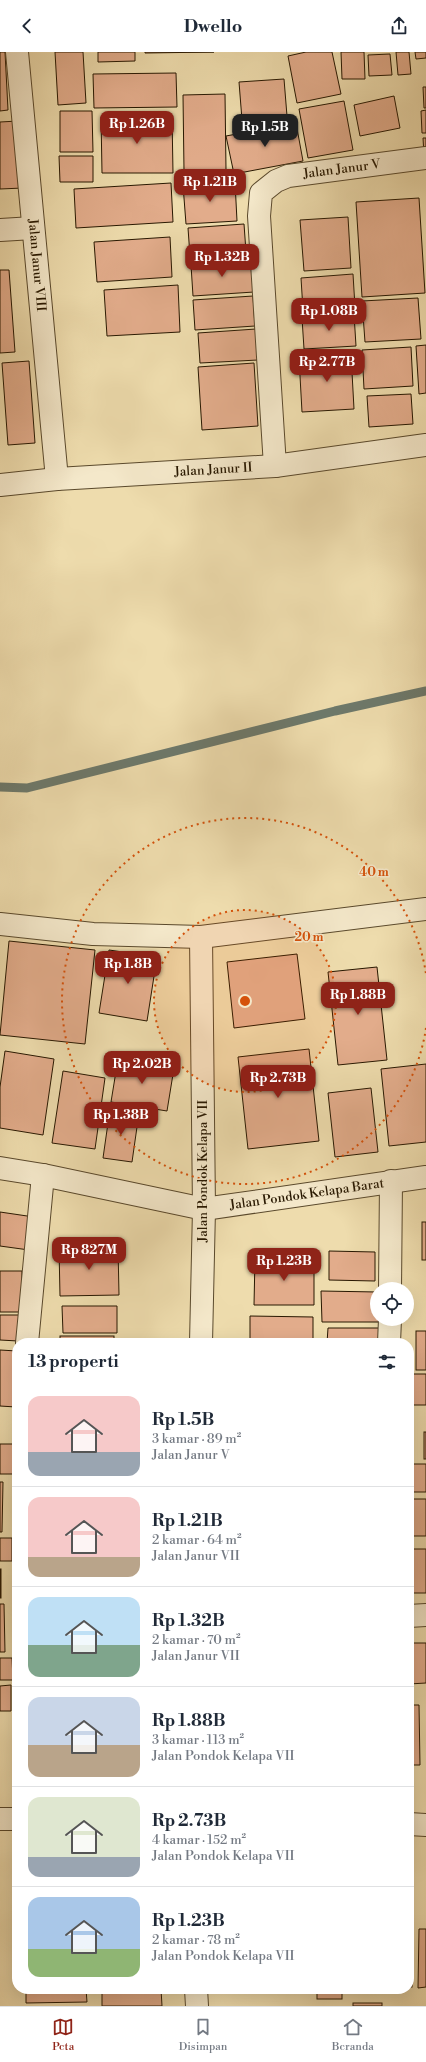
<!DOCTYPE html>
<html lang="id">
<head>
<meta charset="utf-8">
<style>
  :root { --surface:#fff; --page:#f6f6f7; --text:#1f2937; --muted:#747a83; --line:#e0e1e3; --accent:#8f2418 }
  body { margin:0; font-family:"Libre Bodoni",serif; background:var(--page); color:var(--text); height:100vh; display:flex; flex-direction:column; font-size:15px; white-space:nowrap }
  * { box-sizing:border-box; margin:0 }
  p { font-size:13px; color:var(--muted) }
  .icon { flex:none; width:22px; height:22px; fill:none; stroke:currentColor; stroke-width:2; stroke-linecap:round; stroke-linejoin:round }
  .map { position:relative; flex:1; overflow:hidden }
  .side { position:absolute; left:12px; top:1286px; width:402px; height:656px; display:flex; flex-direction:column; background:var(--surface); border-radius:16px; box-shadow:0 4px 16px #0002 }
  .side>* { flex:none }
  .controls { position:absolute; left:370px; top:1230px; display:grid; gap:8px }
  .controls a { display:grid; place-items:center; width:44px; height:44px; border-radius:50%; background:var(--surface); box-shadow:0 4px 16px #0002; font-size:20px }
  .price { position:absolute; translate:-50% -34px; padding:0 9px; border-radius:8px; background:var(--accent); color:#fff; font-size:13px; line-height:26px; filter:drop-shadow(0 1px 2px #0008) }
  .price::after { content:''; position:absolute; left:50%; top:24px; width:12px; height:9px; margin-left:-6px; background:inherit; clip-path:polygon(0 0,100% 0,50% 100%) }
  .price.current { background:#222; color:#fff }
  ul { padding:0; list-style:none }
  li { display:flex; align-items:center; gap:12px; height:100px; padding:0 16px }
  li+li { border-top:1px solid var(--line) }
  li span { display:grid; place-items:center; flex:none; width:112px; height:80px; border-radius:12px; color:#555 }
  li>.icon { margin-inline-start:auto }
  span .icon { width:48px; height:48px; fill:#fffc; stroke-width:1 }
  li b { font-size:17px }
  h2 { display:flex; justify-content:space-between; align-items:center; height:48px; padding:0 16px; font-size:17px }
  header { display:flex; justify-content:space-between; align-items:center; height:52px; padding:0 16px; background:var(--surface); font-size:18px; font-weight:700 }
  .menu { display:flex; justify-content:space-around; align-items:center; height:56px; border-top:1px solid var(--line); background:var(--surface); font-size:11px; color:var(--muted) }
  .menu a { display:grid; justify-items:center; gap:2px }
  .menu .current { color:var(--accent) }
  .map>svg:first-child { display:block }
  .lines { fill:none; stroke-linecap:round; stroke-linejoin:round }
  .stream { stroke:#6d796b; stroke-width:9 }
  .building { fill:#e2ac8b; stroke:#281801 }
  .minor-casing { stroke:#5a492c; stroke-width:24 }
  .tertiary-casing { stroke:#5a492c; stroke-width:24 }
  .minor { stroke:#f4e8ca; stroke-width:22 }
  .tertiary { stroke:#f4e8ca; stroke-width:22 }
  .ring { fill:none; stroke:#d5520b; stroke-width:2; stroke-dasharray:2 4 }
  .labels { text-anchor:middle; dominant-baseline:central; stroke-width:3; stroke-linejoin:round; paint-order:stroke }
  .street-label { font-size:13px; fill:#281801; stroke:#f4e8ca }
  .centre { fill:#d5520b; stroke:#f4e8ca; stroke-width:2 }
  .ring-label { font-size:12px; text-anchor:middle; font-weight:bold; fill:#d5520b; stroke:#f4e8ca; stroke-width:3; stroke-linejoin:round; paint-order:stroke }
</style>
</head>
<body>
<header><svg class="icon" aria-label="back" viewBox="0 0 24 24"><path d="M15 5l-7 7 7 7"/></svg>Dwello<svg class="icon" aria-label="share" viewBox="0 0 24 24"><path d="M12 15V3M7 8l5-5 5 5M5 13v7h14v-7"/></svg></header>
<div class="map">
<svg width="426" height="1954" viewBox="0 0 426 1954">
  <rect width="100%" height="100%" fill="#eedcad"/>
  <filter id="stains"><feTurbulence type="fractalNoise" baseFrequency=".005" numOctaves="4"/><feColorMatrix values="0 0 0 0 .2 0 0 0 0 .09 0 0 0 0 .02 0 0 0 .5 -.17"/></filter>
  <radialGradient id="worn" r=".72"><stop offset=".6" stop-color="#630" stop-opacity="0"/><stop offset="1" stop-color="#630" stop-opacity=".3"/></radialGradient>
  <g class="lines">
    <path class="stream" d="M0,735l27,1 308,-77 91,-20"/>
  </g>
  <g class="building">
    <path d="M0,0h5l3,58 -8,1z"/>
    <path d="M55,0h28l3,51 -28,2z"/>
    <path d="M98,0h37v9l-37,1z"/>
    <path d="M145,0h69l-69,1z"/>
    <path d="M306,0h26l9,42 -44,9 -9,-47z"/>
    <path d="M341,0h23l1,27h-23z"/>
    <path d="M396,0h13l2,22 -13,1z"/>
    <path d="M415,0h11v6l-10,1z"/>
    <path d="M390,2l2,21 -23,1 -1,-21z"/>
    <path d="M176,21l1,34 -83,1 -1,-34z"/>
    <path d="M284,27l3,37 -45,4 -3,-38z"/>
    <path d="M423,35h3v21h-2z"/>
    <path d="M225,42l1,76 -42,1 -1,-76z"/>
    <path d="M394,44l6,32 -40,8 -6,-31z"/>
    <path d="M344,49l9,49 -45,8 -9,-49z"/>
    <path d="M426,58v23h-4l-1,-22z"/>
    <path d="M60,59h32l1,41h-33z"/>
    <path d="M172,64l1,57h-71l-1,-56z"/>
    <path d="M18,69l5,67 -23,1v-67z"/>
    <path d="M296,71l7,38 -69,13 -8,-38z"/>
    <path d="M423,86h3v16l-2,1z"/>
    <path d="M59,104h34v26h-33z"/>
    <path d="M235,130l2,39 -51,3 -3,-39z"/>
    <path d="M171,131l2,39 -97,6 -2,-39z"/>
    <path d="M419,146l6,95 -63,4 -6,-95z"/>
    <path d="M348,165l3,51 -47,3 -4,-51z"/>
    <path d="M244,172l2,28 -56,4 -2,-28z"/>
    <path d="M170,185l2,40 -75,5 -3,-40z"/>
    <path d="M252,209l2,31 -61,4 -2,-31z"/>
    <path d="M0,218h9l6,82 -15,1z"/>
    <path d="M353,222l2,33 -52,3 -2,-32z"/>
    <path d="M178,233l2,47 -73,4 -3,-46z"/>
    <path d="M253,244l2,30 -60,4 -2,-30z"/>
    <path d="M418,246l3,41 -56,3 -3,-41z"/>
    <path d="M354,262l2,32 -52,3 -2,-31z"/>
    <path d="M256,277l2,31 -58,3 -2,-30z"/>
    <path d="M426,293v48l-7,1 -3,-48z"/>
    <path d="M411,295l2,39 -49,3 -2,-39z"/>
    <path d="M351,302l3,55 -52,3 -3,-54z"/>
    <path d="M29,309l6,82 -27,2 -6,-82z"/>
    <path d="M254,311l4,63 -56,4 -4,-63z"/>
    <path d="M411,342l2,30 -44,3 -2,-31z"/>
    <path d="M9,889l86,9 -10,94 -85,-9z"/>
    <path d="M109,898l48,7 -10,64 -48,-8z"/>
    <path d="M297,902l8,65 -71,9 -7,-66z"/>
    <path d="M377,915l10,93 -49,5 -10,-93z"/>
    <path d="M309,997l10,92 -71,8 -10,-92z"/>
    <path d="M5,999l49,8 -11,76 -43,-7v-41z"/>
    <path d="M118,1007l56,9 -7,43 -56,-9z"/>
    <path d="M426,1012v78l-37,4 -8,-77z"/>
    <path d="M63,1019l42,7 -10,71 -43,-6z"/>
    <path d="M371,1036l7,64 -43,5 -7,-64z"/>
    <path d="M110,1057l29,4 -7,49 -29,-4z"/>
    <path d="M0,1160l34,5 -5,33 -29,-4z"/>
    <rect x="422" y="1170" width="4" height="38"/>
    <path d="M59,1195h59l1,48 -59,1z"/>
    <path d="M329,1199l46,1v29l-46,-1z"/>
    <path d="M255,1206l59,1v46h-60z"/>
    <rect x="0" y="1219" width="22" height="41"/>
    <path d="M321,1239l56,1v27h4v3h-59z"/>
    <path d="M62,1254h55v27h-54z"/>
    <path d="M0,1263h19l-1,26 -18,-1z"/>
    <path d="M250,1264l63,1v26h-63z"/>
    <path d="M328,1276h58v15h-59z"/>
    <rect x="416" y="1279" width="10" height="39"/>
    <rect x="60" y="1284" width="54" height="7"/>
    <path d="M0,1298l17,1 -1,56 -16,-1z"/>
    <rect x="411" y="1322" width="15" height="31"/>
    <rect x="424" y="1380" width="2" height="27"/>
    <rect x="0" y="1392" width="17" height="30"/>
    <rect x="412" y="1412" width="14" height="28"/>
    <path d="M0,1430h3l-1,50h-2z"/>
    <rect x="412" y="1447" width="14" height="37"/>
    <rect x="0" y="1486" width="12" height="23"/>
    <rect x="409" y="1497" width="17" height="44"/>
    <rect x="0" y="1517" width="1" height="29"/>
    <path d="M0,1552h4l1,48h-5z"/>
    <path d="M409,1591h17v40l-17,1z"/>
    <path d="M0,1606h12l1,22h-13z"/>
    <path d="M11,1633v26h-11v-25z"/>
    <path d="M409,1653h10l1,60h-11z"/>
    <rect x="409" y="1875" width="3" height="60"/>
    <path d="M419,1877h7v58l-8,1z"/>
    <path d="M26,1937h60l1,13 -61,1z"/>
    <path d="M102,1937h59l1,17h-60z"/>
    <rect x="255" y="1937" width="57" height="2"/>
    <rect x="317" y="1937" width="25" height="10"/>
    <rect x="353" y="1951" width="29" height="3"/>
  </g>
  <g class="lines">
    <g class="minor-casing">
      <g id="minor">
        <path id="s1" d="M17,0l40,427"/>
        <path d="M0,178l33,-2"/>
        <path id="s2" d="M275,414l-16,-250 2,-23 15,-12 12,-5 138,-18"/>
        <path id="s3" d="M0,433l57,-6 218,-13 151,-21"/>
        <path d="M0,872l93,10 108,3 225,-28"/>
        <path id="s4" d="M0,1116l43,7 161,34 222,-32"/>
        <path d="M390,1237l1,-108"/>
        <path d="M27,1291l16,-168"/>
        <path d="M201,1291l3,-134 -3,-272"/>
        <path d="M389,1291l1,-24"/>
        <path d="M409,1564l17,-1"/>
        <path d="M196,1937l1,17"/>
      </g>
    </g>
    <g class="tertiary-casing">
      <g id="tertiary">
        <path d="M0,1767h17"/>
        <path d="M409,1772l17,1"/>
      </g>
    </g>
    <use href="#minor" class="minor"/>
    <use href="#tertiary" class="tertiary"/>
  </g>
  <circle cx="245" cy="949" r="91" fill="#d5520b" fill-opacity=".12"/>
  <g class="ring">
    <circle cx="245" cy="949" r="91"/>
    <path d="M426 976A183 183 0 1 1 426 922"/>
  </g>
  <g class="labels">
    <g class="street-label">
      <text stroke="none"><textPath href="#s2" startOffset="360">Jalan Janur V</textPath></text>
      <text stroke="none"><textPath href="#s1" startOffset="214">Jalan Janur VIII</textPath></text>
      <text stroke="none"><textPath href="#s3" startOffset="214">Jalan Janur II</textPath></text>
      <text transform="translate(203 1119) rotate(-90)">Jalan Pondok Kelapa VII</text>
      <text stroke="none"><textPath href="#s4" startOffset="312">Jalan Pondok Kelapa Barat</textPath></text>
    </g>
  </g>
  <circle cx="245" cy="949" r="6" class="centre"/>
  <g class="ring-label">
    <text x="374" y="824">40 m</text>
    <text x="309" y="889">20 m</text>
  </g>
  <rect width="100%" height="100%" filter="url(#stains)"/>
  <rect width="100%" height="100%" fill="url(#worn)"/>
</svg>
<div class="controls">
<a><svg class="icon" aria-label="locate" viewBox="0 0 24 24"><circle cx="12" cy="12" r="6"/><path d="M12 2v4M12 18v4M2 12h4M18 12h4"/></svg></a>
</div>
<b class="price" style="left:137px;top:93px">Rp 1.26B</b>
<b class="price current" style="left:265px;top:96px">Rp 1.5B</b>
<b class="price" style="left:210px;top:151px">Rp 1.21B</b>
<b class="price" style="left:222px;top:226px">Rp 1.32B</b>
<b class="price" style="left:329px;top:280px">Rp 1.08B</b>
<b class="price" style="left:327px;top:331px">Rp 2.77B</b>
<b class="price" style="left:128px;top:933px">Rp 1.8B</b>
<b class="price" style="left:358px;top:964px">Rp 1.88B</b>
<b class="price" style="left:142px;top:1033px">Rp 2.02B</b>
<b class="price" style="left:278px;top:1047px">Rp 2.73B</b>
<b class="price" style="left:121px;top:1084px">Rp 1.38B</b>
<b class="price" style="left:89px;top:1219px">Rp 827M</b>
<b class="price" style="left:284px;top:1230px">Rp 1.23B</b>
<section class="side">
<h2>13 properti<svg class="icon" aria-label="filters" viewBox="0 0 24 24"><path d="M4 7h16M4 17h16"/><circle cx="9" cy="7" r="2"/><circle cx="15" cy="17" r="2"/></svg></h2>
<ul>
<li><span style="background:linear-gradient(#f6c9c9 70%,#9aa5b1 0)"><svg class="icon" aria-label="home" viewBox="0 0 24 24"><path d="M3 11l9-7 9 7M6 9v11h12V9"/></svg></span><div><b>Rp 1.5B</b><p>3 kamar · 89 m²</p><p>Jalan Janur V</p></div></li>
<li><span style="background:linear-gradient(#f6c9c9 75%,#b9a48a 0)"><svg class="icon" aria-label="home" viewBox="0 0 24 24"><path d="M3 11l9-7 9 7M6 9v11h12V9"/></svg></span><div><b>Rp 1.21B</b><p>2 kamar · 64 m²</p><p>Jalan Janur VII</p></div></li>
<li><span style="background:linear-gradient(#bfe0f5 60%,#7fa58c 0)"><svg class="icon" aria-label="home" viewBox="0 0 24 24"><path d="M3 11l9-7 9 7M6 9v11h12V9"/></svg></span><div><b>Rp 1.32B</b><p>2 kamar · 70 m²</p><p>Jalan Janur VII</p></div></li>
<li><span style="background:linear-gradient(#c9d6e8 60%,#b9a48a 0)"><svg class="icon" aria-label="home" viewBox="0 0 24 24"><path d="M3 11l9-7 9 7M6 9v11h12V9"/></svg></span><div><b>Rp 1.88B</b><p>3 kamar · 113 m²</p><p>Jalan Pondok Kelapa VII</p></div></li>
<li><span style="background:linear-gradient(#dfe7d0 75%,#9aa5b1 0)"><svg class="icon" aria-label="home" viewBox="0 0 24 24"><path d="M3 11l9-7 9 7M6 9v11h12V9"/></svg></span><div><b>Rp 2.73B</b><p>4 kamar · 152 m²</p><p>Jalan Pondok Kelapa VII</p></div></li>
<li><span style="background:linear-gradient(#a9c7e8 65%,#8fb573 0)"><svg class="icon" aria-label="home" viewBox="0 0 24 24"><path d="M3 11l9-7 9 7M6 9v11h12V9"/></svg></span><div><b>Rp 1.23B</b><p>2 kamar · 78 m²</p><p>Jalan Pondok Kelapa VII</p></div></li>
</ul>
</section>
</div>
<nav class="menu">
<a class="current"><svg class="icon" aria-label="map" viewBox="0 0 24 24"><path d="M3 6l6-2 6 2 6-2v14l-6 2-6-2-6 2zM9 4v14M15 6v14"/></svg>Peta</a>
<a><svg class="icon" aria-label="saved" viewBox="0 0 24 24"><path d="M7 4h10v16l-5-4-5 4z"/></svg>Disimpan</a>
<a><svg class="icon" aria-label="home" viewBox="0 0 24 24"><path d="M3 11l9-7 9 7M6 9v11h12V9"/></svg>Beranda</a>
</nav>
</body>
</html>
